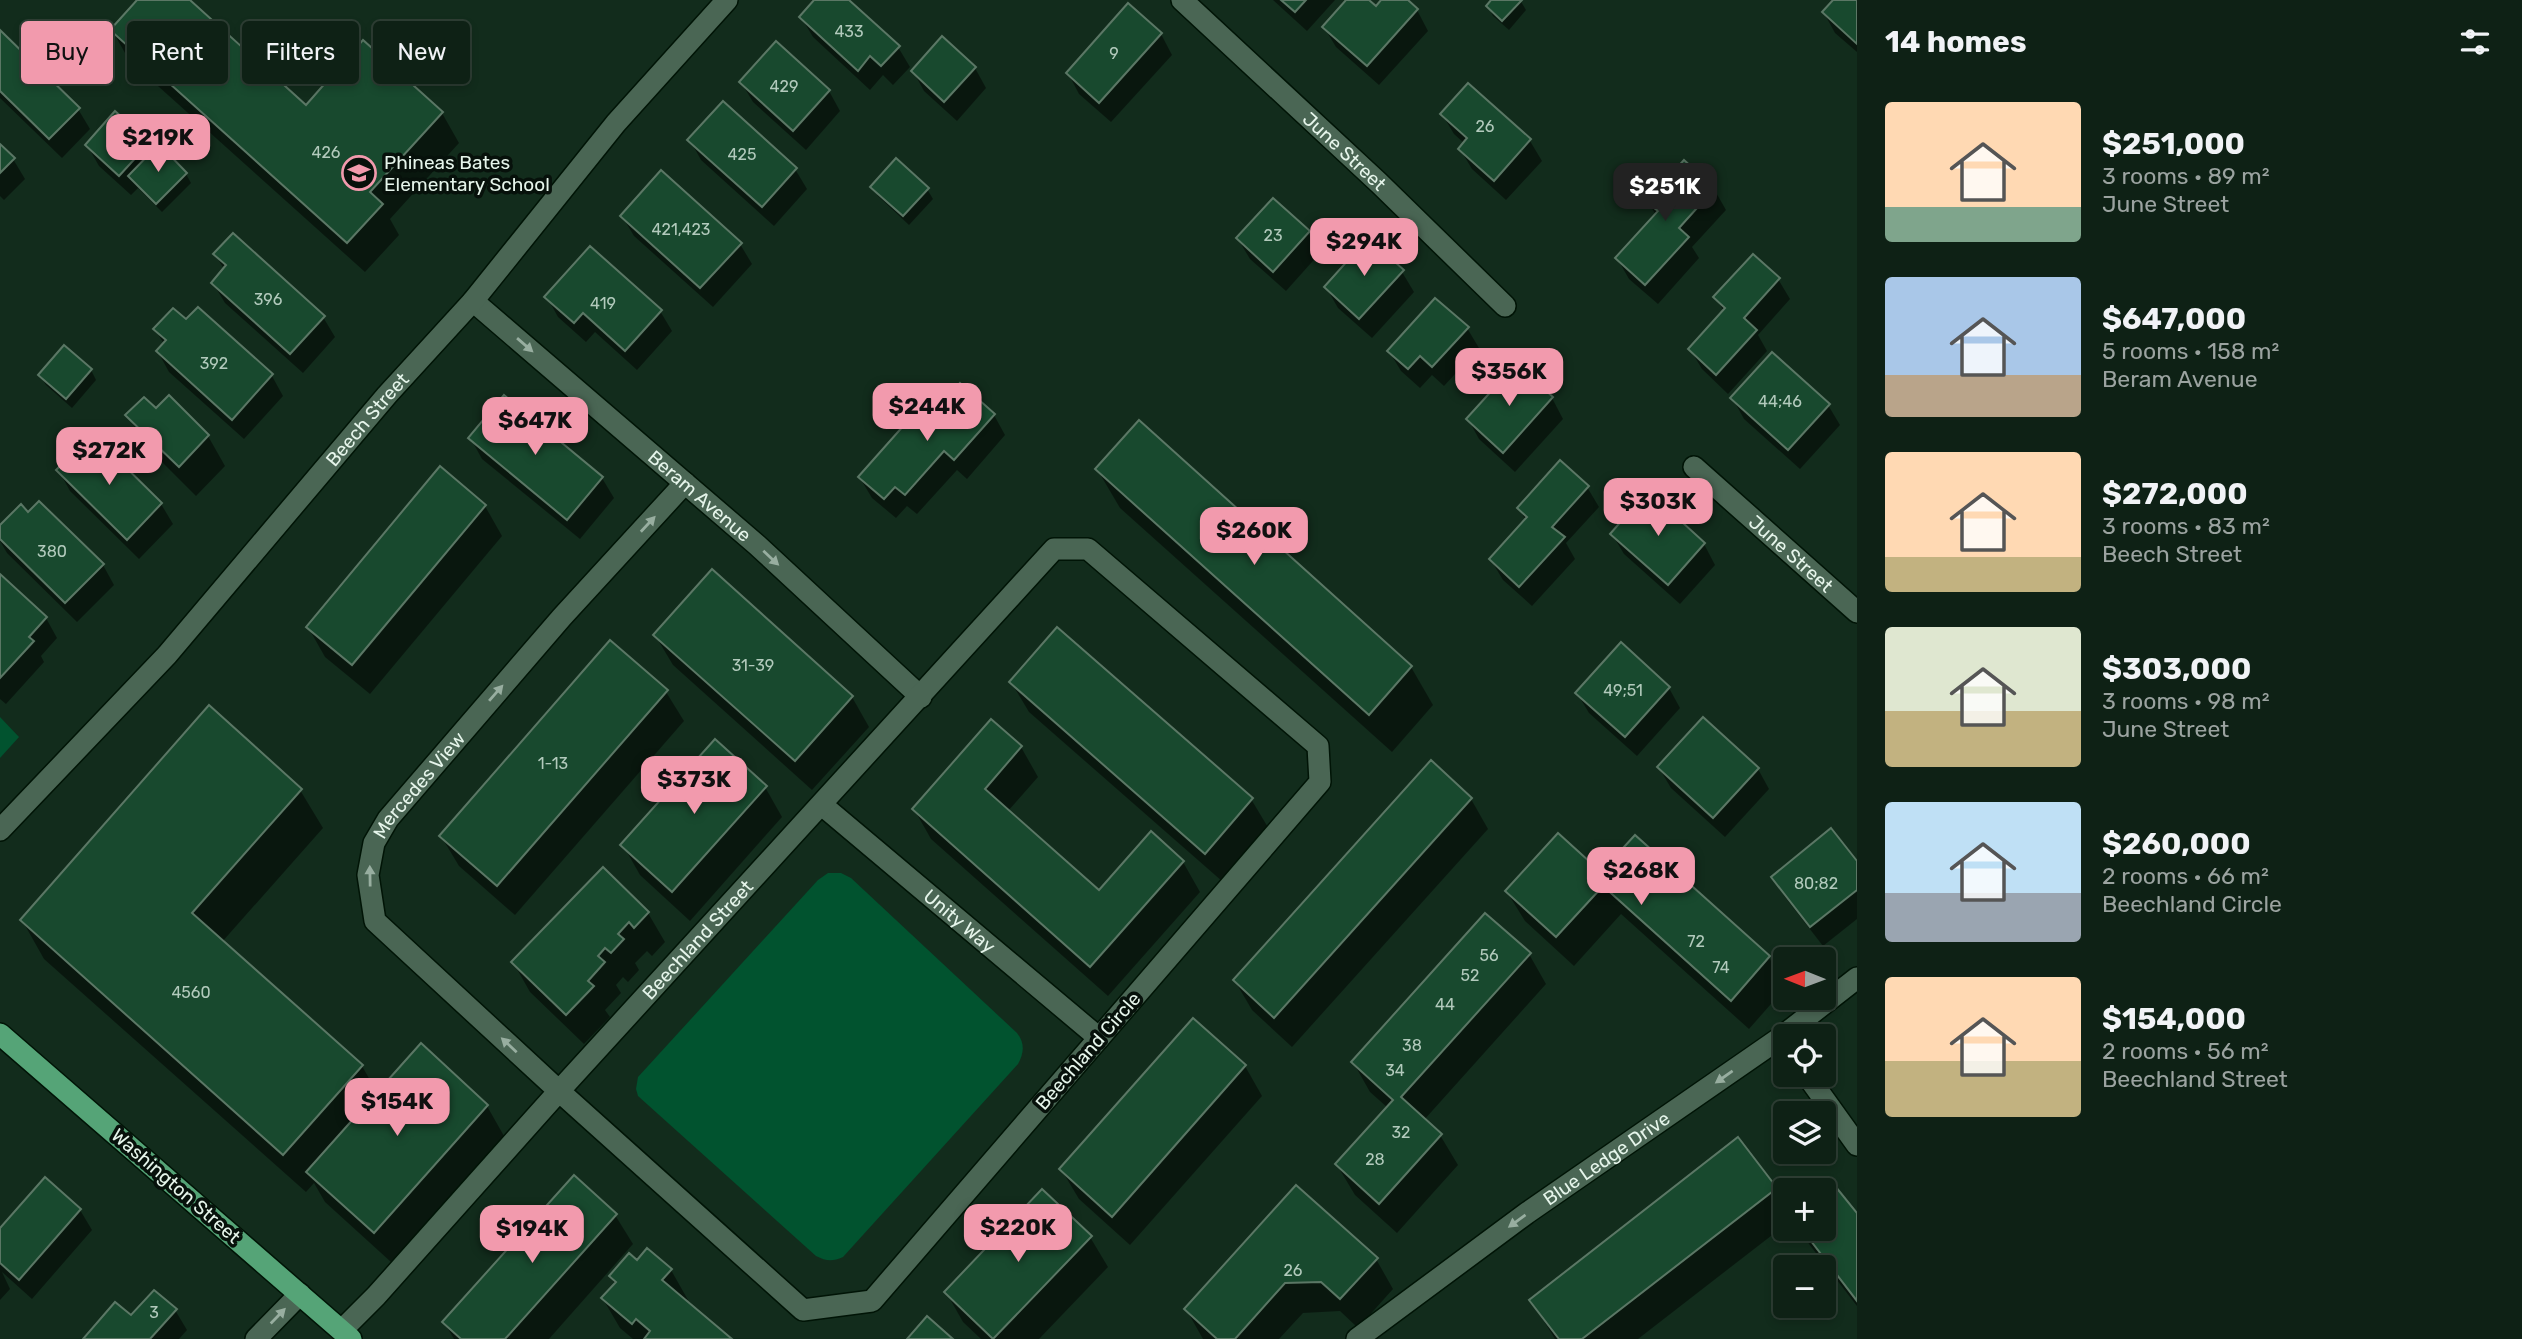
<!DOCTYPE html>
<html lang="en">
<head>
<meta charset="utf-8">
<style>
  :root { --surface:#0e2115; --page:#1c2e22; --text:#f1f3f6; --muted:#9ba3a0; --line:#2e3e34; --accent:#f29aad }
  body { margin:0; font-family:Rubik,sans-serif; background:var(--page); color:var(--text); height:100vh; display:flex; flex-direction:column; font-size:26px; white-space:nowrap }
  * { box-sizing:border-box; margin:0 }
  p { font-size:23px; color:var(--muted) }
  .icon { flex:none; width:38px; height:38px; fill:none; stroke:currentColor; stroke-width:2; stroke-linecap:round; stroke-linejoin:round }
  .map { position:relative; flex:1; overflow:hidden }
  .side { display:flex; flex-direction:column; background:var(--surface); width:665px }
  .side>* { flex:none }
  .banner { position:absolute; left:21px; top:21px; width:665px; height:63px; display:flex; gap:14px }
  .needle { width:46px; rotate:271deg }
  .tools { position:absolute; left:1773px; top:947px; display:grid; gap:14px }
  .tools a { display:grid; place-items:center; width:63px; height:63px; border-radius:7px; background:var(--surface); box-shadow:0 4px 10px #0003,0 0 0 2px var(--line); font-size:35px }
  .price { position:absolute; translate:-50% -60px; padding:0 16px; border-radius:14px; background:var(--accent); color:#111; font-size:23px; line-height:46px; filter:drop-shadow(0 2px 4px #0008) }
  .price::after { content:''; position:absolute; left:50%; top:42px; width:21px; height:16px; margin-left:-10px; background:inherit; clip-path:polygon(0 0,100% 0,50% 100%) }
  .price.selected { background:#222; color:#fff }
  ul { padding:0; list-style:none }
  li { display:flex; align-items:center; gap:21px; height:175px; padding:0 28px }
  li span { display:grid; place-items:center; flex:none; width:196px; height:140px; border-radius:7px; color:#555 }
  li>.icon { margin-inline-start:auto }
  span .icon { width:84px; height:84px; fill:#fffc; stroke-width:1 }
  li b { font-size:30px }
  h2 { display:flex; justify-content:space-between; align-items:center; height:84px; padding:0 28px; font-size:30px }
  .tag { padding:0 24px; border-radius:7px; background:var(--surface); box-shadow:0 4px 10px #0003,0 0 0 2px var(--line); font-size:24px; line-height:63px }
  .tag.selected { background:var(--accent); color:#111 }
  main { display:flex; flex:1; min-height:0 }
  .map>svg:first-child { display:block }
  .green { fill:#01532f }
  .shadow { fill:#0007 }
  .building { fill:#18492e; stroke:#5b7765; stroke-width:2 }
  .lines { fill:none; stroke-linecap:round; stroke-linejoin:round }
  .minor-casing { stroke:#001406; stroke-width:24 }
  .major-casing { stroke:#001406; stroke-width:24 }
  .minor { stroke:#4a6654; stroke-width:21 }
  .major { stroke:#55a477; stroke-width:21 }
  .oneway { fill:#98aea0 }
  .labels { text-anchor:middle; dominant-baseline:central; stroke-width:7; stroke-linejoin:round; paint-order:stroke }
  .number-label { font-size:16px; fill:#b2cabc }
  .street-label { font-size:19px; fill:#e6f5eb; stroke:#07110b }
  .poi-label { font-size:19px; fill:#e6f5eb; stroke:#07110b; text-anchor:start }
</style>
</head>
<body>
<main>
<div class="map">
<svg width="1857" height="1339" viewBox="0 0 1857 1339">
  <rect width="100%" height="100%" fill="#122c1c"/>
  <g class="green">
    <path d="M0,717l19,20 -19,21z"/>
    <path d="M828,873h13l10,5 166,155c8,10 7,20 1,31l-175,193c-11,5 -17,4 -27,-1l-178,-160 -2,-7 2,-12 180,-197z"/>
  </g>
  <g class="shadow">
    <path d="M139,0h48l119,107 136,6 17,30 -69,76 9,16 -34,37 -236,-212 -17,-30z"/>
    <path d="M816,0h31l51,47 12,20 -17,18 -10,-10 -13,15 -57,-53 -12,-20z"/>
    <path d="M1273,0h62l-28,31z"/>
    <path d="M1349,0h17l10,8 7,-8h22l12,10 11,21 -49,54 -43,-38 -12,-20z"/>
    <path d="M1494,0h26l6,10 -17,20 -16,-14 -5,-10z"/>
    <path d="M1835,0h22v52l-22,-19 -11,-20z"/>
    <path d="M1128,6l33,28 11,21 -61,67 -32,-28 -11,-21z"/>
    <path d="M0,32l78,77 12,20 -28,29 -62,-60z"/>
    <path d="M975,68l11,20 -29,33 -33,-30 -11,-20z"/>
    <path d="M741,82l88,9 11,20 -34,39 -53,-48z"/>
    <path d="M1468,85l62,56 12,20 -36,39 -34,-31 -12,-20 5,-5 -11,-10 -12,-20z"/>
    <path d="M690,140l105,29 12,20 -33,37 -73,-66z"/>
    <path d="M148,143l5,9 33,22 5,9 -29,29 -24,-24 -7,7 -32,-29 -12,-21z"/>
    <path d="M0,146l13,13 12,20 -21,21 -4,-4z"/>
    <path d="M1684,162l30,27 12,21 -34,37 7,11 -41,46 -29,-25 -12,-21 39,-43 -8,-13z"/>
    <path d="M872,187l55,2 6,10 -24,26 -31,-29z"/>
    <path d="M622,216l118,28 12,20 -39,43 -79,-71z"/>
    <path d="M1308,232l12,21 -34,38 -36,-32 -12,-20z"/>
    <path d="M215,254l108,63 12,20 -32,36 -78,-70 -12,-20 11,-14z"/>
    <path d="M1402,272l12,20 -42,46 -34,-30 -12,-21z"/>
    <path d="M1778,279l12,20 -32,36 9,16 -39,43 -26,-25 -12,-20 34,-37 -8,-15z"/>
    <path d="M547,297l113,14 12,20 -35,39 -42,-38 -9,10 -28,-25z"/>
    <path d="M198,309l74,67 11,20 -39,43 -75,-67 -11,-20 6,-8 -9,-15 31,-7z"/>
    <path d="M1467,328l12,20 -35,38 -12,-11 -12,13 -19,-17 -12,-20z"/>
    <path d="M91,370l5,10 -24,28 -26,-23 -6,-10z"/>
    <path d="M169,398l39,38 17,30 -29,30 -51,-51 -17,-30 28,-4z"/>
    <path d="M1552,398l11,21 -48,53 -36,-33 -11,-20z"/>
    <path d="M1733,399l95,6 12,20 -40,44 -56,-50z"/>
    <path d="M994,415l11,20 -38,44 -10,-9 -40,44 -10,-8 -11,12 -24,-20 -12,-20 63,-51z"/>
    <path d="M92,436l69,68 12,20 -34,35 -69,-68 -11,-20z"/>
    <path d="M471,439l131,39 12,20 -34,41 -98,-80z"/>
    <path d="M1097,469l314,198 22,38 -41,47 -272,-244z"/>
    <path d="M1587,487l12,20 -33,36 9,16 -43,47 -29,-26 -12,-20 35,-39 -7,-13z"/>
    <path d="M485,506l17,30 -132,158 -45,-37 -17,-30z"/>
    <path d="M0,528l103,37 11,20 -37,37 -70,-69 -7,-12z"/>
    <path d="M1612,534l92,10 11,21 -35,39 -56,-50z"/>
    <path d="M0,576l46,42 11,20 -16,18 3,6 -38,42 -6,-5z"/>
    <path d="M655,635l197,62 17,30 -57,63 -139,-125z"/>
    <path d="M1011,682l240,117 18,30 -46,53 -194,-170z"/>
    <path d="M1669,688l11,20 -43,48 -48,-43 -12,-20z"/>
    <path d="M666,692l18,29 -169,194 -56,-49 -18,-30z"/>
    <path d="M1021,747l17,30 -30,34 91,82 84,-31 17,30 -92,104 -177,-157 -17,-30z"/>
    <path d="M1659,768l99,1 11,20 -44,48 -54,-49z"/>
    <path d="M765,787l17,30 -92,104 -50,-46 -17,-30z"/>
    <path d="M300,790l23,38 -101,114 140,124 16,28 109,12 17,30 -113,126 -66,-60 -11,-19 -8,9 -262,-233 -22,-39z"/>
    <path d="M1471,799l17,30 -196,218 -40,-37 -17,-29z"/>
    <path d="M1857,864v55l-34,27 -38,-49 -12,-20z"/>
    <path d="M1602,874l167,83 16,31 -36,41 -128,-115 -47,52 -49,-45 -18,-29z"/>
    <path d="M648,913l17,29 -13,14 -5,-5 -12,12 4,7 -11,12 -5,-5 -7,8 5,8 -16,17 5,7 -26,27 -54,-52 -17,-30z"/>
    <path d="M1529,954l17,30 -122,136 16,15 18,30 -61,68 -42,-38 -18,-30 51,-57 -18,-16 -17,-30z"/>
    <path d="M1245,1066l17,30 -132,149 -51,-46 -18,-30z"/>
    <path d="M45,1179l35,31 12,20 -60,69 -30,-27 8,17 -10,11v-69z"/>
    <path d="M1831,1183l26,33v90l-48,-62 -9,-16h24l-2,-38z"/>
    <path d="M1296,1187l80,72 17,30 -35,39 -18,-17 -37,2 -24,26h-76l-17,-30z"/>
    <path d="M1776,1189l9,15v21l-147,114h-83l-24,-39z"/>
    <path d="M615,1215l18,29 -84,95h-95l-10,-17z"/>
    <path d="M1090,1237l18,30 -69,72h-58l-18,-17 -17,-30z"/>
    <path d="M637,1262l34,8 17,30 -2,2 44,37h-97l-13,-11 -17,-29 12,-15 -4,-7z"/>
    <path d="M175,1310l12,20 -8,9h-93l45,-21z"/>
  </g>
  <g class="building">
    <path d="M137,0h53l116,105 57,-65 80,72 -73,80 13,12 -36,39 -237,-213z"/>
    <path d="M814,0h35l51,46 -19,20 -11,-10 -12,15 -59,-54z"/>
    <path d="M1281,0h25l-11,12z"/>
    <path d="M1346,0h23l7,6 5,-6h27l10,9 -51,57 -45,-39z"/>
    <path d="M1491,0h31l-20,21 -16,-15z"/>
    <path d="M1833,0h24v44l-35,-32z"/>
    <path d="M1128,3l34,30 -63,70 -33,-30z"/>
    <path d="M0,30l80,78 -31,31 -49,-48z"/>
    <path d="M942,36l34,31 -32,35 -33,-31z"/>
    <path d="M776,41l54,49 -37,41 -54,-49z"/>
    <path d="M1468,83l63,56 -37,42 -36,-32 9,-11 -27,-24z"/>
    <path d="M723,101l74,67 -35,39 -75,-67z"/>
    <path d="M115,111l35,31 -31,34 -34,-31z"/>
    <path d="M0,144l15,14 -15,15z"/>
    <path d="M159,144l28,29 -31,31 -28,-28z"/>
    <path d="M896,158l33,30 -26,28 -33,-29z"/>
    <path d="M1684,160l31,28 -36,40 10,9 -44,48 -30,-27 43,-47 -12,-9z"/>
    <path d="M661,170l81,73 -42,45 -80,-72z"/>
    <path d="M1273,198l37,33 -37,41 -37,-34z"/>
    <path d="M233,233l92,83 -35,38 -79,-71 15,-18 -13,-11z"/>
    <path d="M1368,238l36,32 -45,49 -35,-32z"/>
    <path d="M590,246l72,64 -37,41 -42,-38 -9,10 -30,-26z"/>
    <path d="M1753,254l27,24 -36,40 13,12 -41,45 -28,-26 37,-41 -12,-11z"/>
    <path d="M1435,298l34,29 -37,40 -12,-11 -12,13 -21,-18z"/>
    <path d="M198,307l75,67 -41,46 -76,-69 10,-11 -13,-11 20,-21 13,11z"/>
    <path d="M64,345l28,24 -26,30 -28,-24z"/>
    <path d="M1772,352l58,52 -42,46 -58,-52z"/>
    <path d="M1516,364l37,33 -50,56 -37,-34z"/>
    <path d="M960,383l35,31 -41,46 -10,-9 -39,44 -10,-8 -11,12 -26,-22 55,-62 10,10z"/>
    <path d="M169,395l40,40 -30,32 -54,-52 19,-18 12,11z"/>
    <path d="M504,395l99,82 -36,43 -99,-82z"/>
    <path d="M1139,420l273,246 -43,49 -274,-246z"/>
    <path d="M92,434l70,69 -35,37 -71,-70z"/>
    <path d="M1560,460l29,26 -37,41 13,10 -46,50 -30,-28 38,-42 -10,-9z"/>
    <path d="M440,466l46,39 -134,160 -46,-38z"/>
    <path d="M1648,491l57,52 -37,42 -58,-51z"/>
    <path d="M39,501l65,63 -39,39 -65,-64v-14l21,-21 7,8z"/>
    <path d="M712,569l141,127 -58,65 -142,-126z"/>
    <path d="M0,574l47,43 -18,20 5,4 -34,37z"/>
    <path d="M1057,627l196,171 -48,56 -196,-172z"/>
    <path d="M610,640l58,50 -171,196 -58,-50z"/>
    <path d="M1621,642l49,45 -45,50 -50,-44z"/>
    <path d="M209,705l93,84 -110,124 171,152 -80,90 -263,-235z"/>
    <path d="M1703,717l56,51 -46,50 -56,-51z"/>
    <path d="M991,719l31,27 -37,43 114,101 52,-59 33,30 -94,106 -178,-158z"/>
    <path d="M715,739l52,47 -95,106 -52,-47z"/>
    <path d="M1431,760l41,38 -198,220 -41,-38z"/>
    <path d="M1831,828l26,33v29l-47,37 -39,-50z"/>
    <path d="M1558,833l43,39 34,-37 135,121 -39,45 -128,-115 -47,51 -51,-46z"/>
    <path d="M603,867l46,45 -15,16 -5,-6 -11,12 6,5 -13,14 -6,-5 -7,8 7,6 -17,19 6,5 -28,29 -55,-53z"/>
    <path d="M1485,913l46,40 -130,144 41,37 -63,70 -44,-40 58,-64 -42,-38z"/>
    <path d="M1193,1018l53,47 -134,152 -53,-48z"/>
    <path d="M421,1043l67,62 -114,128 -68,-61z"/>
    <path d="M1738,1137l39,51 -195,151h-23l-30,-39z"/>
    <path d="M574,1175l43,39 -112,125h-44l-19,-17z"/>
    <path d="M45,1177l36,32 -62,71 -19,-17v-35z"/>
    <path d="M1831,1181l26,32v88l-56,-73h23v-38h-5z"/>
    <path d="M1296,1185l82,73 -38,41 -19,-17 -36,1 -50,56h-18l-33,-30z"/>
    <path d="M1042,1189l50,47 -99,103 -49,-47z"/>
    <path d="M647,1248l25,21 -10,11 70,59h-88l6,-8 -14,-12 -4,5 -31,-26 15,-16 -7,-6 20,-23 8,7z"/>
    <path d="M154,1290l23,19 -27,30h-67l32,-37 16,13z"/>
    <path d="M927,1316l26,23h-46z"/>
  </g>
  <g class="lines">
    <g class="minor-casing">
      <g id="minor">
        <path id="s1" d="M1182,0l197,183 126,123"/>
        <path id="s2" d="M473,301l284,244 164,152"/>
        <path id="s3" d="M1694,467l163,145"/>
        <path id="s4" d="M822,805l277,233"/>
        <path id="s5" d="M0,830l167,-175 220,-260 86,-94 143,-178 111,-123"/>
        <path d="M1806,1074l51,71"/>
        <path id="s6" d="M342,1330l34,-34 183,-205 495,-542h34l230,197 2,36 -448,519 -69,9 -244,-219 -184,-170 -7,-46 6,-32 14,-24 174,-202 123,-134"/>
        <path d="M256,1339l44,-45"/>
        <path id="s7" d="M1357,1339l170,-126 253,-175 77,-60"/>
      </g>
    </g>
    <g class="major-casing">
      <path id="major" d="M0,1034l351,305"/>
    </g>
    <use href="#minor" class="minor"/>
    <use href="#major" class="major"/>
  </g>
  <defs><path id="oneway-solid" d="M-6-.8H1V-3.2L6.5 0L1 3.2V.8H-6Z" transform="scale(1.75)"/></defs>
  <g class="oneway">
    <use href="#oneway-solid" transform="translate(525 345) rotate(41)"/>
    <use href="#oneway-solid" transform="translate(648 524) rotate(-47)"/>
    <use href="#oneway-solid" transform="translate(771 558) rotate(43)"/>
    <use href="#oneway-solid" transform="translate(496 693) rotate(-49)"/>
    <use href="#oneway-solid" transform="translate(370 876) rotate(-91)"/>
    <use href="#oneway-solid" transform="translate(509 1045) rotate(-137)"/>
    <use href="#oneway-solid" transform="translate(1724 1077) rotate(145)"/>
    <use href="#oneway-solid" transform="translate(1517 1221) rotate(144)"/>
    <use href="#oneway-solid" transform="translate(278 1316) rotate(-46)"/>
  </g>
  <defs>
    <g id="school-ring" transform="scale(1.75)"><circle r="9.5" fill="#07110b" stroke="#f29aad" stroke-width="1.5"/><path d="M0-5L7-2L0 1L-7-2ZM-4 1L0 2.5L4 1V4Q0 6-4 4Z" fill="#f29aad"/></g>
  </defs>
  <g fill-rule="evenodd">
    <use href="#school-ring" x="359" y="173"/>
  </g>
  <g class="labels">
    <g class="number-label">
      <text x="849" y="31">433</text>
      <text x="1114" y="53">9</text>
      <text x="784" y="86">429</text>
      <text x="1485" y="126">26</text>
      <text x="326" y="152">426</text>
      <text x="742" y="154">425</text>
      <text x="681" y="229">421,423</text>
      <text x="1273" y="235">23</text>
      <text x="268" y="299">396</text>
      <text x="603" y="303">419</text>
      <text x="214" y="363">392</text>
      <text x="1780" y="401">44;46</text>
      <text x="52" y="551">380</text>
      <text x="753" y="665">31-39</text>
      <text x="1623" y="690">49;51</text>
      <text x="553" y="763">1-13</text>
      <text x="1816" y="883">80;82</text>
      <text x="1696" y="941">72</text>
      <text x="1489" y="955">56</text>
      <text x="1721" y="967">74</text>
      <text x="1470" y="975">52</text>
      <text x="191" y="992">4560</text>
      <text x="1445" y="1004">44</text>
      <text x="1412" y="1045">38</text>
      <text x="1395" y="1070">34</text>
      <text x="1401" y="1132">32</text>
      <text x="1375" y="1159">28</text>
      <text x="1293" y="1270">26</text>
      <text x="154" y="1312">3</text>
    </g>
    <g class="street-label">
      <text stroke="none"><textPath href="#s1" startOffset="222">June Street</textPath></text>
      <text stroke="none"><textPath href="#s5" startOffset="551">Beech Street</textPath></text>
      <text stroke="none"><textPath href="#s2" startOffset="299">Beram Avenue</textPath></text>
      <text stroke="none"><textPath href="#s3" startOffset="130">June Street</textPath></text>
      <text stroke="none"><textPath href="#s6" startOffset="2916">Mercedes View</textPath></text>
      <text stroke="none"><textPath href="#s4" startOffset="180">Unity Way</textPath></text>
      <text stroke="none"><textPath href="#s6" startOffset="528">Beechland Street</textPath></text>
      <text transform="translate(1088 1051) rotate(-49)">Beechland Circle</text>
      <text stroke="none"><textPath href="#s7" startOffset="308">Blue Ledge Drive</textPath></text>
      <text transform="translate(176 1186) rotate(41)">Washington Street</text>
    </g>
    <g class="poi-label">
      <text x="384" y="162">Phineas Bates<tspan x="384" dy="22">Elementary School</tspan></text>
    </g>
  </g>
</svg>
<div class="tools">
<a><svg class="needle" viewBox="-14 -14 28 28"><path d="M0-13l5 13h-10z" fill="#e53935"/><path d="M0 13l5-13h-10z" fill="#9ba3a0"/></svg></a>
<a><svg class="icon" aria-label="locate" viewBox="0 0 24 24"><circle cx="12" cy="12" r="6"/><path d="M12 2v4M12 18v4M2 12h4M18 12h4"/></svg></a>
<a><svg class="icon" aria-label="layers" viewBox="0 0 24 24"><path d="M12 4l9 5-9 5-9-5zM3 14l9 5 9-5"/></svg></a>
<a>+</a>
<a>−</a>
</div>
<b class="price" style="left:158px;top:174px">$219K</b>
<b class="price selected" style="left:1665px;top:223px">$251K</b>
<b class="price" style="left:1364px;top:278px">$294K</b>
<b class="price" style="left:1509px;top:408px">$356K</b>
<b class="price" style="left:927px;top:443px">$244K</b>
<b class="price" style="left:535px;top:457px">$647K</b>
<b class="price" style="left:109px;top:487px">$272K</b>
<b class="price" style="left:1658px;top:538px">$303K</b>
<b class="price" style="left:1254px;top:567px">$260K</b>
<b class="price" style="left:694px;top:816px">$373K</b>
<b class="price" style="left:1641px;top:907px">$268K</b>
<b class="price" style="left:397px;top:1138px">$154K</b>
<b class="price" style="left:1018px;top:1264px">$220K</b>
<b class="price" style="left:532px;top:1265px">$194K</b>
<div class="banner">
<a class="tag selected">Buy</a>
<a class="tag">Rent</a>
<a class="tag">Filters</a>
<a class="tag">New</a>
</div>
</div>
<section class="side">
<h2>14 homes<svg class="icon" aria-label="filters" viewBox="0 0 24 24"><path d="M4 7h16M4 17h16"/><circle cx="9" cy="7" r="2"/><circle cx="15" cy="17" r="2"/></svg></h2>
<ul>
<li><span style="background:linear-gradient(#ffd9b3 75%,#7fa58c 0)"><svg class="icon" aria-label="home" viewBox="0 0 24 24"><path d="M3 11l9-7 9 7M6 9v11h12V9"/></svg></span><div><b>$251,000</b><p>3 rooms · 89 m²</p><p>June Street</p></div></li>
<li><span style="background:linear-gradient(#a9c7e8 70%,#b9a48a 0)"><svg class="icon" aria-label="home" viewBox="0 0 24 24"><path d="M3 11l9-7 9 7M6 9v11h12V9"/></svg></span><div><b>$647,000</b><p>5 rooms · 158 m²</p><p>Beram Avenue</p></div></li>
<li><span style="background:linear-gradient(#ffd9b3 75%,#c2b280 0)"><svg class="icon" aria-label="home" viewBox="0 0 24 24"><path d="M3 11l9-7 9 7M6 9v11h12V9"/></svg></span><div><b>$272,000</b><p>3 rooms · 83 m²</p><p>Beech Street</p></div></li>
<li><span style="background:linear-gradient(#dfe7d0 60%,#c2b280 0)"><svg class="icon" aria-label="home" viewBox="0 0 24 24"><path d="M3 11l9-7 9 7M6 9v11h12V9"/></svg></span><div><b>$303,000</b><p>3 rooms · 98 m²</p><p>June Street</p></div></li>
<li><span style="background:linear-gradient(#bfe0f5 65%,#9aa5b1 0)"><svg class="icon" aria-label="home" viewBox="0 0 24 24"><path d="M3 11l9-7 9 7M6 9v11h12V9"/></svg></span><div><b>$260,000</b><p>2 rooms · 66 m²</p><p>Beechland Circle</p></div></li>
<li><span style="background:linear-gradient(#ffd9b3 60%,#c2b280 0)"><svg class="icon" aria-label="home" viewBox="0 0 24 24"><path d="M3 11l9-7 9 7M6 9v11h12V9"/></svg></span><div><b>$154,000</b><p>2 rooms · 56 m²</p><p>Beechland Street</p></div></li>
</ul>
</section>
</main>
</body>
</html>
